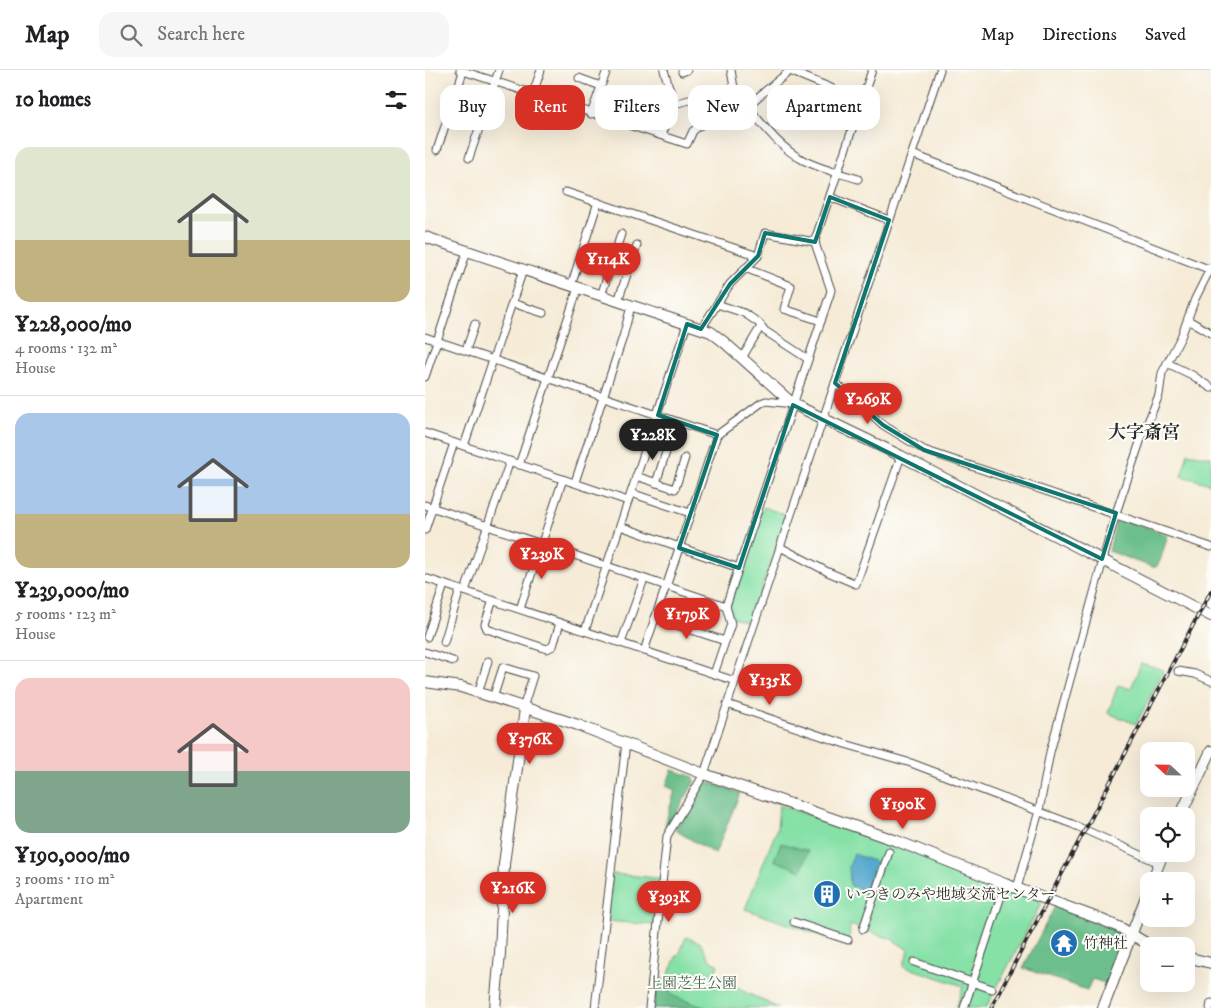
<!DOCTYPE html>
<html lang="en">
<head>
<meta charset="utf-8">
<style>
  :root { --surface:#fff; --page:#f6f6f6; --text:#202124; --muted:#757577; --line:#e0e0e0; --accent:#d93025 }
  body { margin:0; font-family:"IM FELL DW Pica","Noto Serif JP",serif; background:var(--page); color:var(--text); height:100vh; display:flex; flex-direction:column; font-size:19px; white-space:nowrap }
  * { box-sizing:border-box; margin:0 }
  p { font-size:16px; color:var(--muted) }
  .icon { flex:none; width:28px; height:28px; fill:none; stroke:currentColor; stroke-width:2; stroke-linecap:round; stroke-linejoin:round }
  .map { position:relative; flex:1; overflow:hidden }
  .sheet { display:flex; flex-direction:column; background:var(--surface); width:425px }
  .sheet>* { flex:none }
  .banner { position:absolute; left:15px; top:15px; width:475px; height:45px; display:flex; gap:10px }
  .needle { width:32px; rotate:292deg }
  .fabs { position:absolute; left:715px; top:672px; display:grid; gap:10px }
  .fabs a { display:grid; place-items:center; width:55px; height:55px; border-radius:10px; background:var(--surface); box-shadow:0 5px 20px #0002; font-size:25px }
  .price { position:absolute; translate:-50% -42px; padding:0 11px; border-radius:18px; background:var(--accent); color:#fff; font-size:16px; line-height:32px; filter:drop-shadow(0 1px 2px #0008) }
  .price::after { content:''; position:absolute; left:50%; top:30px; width:15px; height:11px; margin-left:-8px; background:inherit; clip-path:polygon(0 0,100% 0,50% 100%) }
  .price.on { background:#222; color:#fff }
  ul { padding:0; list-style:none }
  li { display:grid; align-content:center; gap:10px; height:265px; padding:0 15px }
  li+li { border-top:1px solid var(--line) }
  li span { display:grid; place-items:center; height:155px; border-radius:15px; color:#555 }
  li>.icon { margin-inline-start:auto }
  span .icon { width:90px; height:90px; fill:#fffc; stroke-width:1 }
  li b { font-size:21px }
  h2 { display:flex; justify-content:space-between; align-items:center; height:60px; padding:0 15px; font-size:21px }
  .tag { padding:0 18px; border-radius:15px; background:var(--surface); box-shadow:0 5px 20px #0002; font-size:18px; line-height:45px }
  .tag.on { background:var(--accent); color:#fff }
  header { display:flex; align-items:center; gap:30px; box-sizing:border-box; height:70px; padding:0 25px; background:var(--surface); border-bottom:1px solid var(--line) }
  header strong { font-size:24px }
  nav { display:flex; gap:28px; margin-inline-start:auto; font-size:18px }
  .search { width:350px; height:45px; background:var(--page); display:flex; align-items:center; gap:12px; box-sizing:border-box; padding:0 18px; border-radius:15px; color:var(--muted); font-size:19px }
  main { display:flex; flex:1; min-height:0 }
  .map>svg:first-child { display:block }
  .green { fill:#86e1a7; stroke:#588669 }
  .forest { fill:#6cbf8c; stroke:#4c755c }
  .water { fill:#52a7ce; stroke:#3e697c }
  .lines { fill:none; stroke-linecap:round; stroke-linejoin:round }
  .street-casing { stroke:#494845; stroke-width:9 }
  .secondary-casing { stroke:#494845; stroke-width:12 }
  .street { stroke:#fff; stroke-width:7 }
  .secondary { stroke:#fff; stroke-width:10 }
  .rail-casing { stroke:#2b2b2b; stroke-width:4 }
  .rail { stroke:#fdfcf7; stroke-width:2; stroke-dasharray:5.5; stroke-linecap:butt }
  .marked { fill:none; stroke:#0f766e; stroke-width:4; stroke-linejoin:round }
  .labels { text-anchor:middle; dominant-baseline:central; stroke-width:4; stroke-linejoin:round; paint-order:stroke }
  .poi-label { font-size:15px; fill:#2b2b2b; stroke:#fdfcf7; text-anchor:start }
  .park-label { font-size:15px; fill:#466250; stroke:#fdfcf7 }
  .quarter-label { font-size:18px; font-weight:bold; fill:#2b2b2b; stroke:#fdfcf7 }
</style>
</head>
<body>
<header>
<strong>Map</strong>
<div class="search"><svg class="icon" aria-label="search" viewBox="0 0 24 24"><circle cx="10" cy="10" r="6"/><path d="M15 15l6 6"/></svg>Search here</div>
<nav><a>Map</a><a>Directions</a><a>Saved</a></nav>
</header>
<main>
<section class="sheet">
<h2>10 homes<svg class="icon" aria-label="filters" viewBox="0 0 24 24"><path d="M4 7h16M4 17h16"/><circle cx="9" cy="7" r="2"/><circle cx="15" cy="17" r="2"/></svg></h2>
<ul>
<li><span style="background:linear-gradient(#dfe7d0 60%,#c2b280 0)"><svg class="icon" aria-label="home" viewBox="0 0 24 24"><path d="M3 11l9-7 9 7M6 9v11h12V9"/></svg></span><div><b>¥228,000/mo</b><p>4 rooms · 132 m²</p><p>House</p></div></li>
<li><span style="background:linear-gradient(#a9c7e8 65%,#c2b280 0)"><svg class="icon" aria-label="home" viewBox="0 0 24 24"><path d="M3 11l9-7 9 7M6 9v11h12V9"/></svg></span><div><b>¥239,000/mo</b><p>5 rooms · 123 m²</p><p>House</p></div></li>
<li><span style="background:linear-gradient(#f6c9c9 60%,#7fa58c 0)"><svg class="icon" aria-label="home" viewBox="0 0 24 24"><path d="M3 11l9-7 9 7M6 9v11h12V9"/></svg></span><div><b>¥190,000/mo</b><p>3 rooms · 110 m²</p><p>Apartment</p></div></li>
</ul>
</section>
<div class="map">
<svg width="786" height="938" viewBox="0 0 786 938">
  <rect width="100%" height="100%" fill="#fdfcf7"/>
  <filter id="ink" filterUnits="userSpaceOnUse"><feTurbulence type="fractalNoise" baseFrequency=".02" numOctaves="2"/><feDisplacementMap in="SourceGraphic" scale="10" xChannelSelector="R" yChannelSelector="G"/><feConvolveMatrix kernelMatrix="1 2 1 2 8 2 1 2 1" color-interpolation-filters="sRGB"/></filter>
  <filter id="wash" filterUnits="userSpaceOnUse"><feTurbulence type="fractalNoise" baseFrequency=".0096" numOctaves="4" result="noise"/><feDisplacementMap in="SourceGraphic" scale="20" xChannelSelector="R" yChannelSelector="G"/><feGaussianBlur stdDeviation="1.12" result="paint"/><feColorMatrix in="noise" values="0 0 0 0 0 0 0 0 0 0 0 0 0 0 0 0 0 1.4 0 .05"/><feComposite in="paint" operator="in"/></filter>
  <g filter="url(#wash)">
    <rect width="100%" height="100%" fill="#f5ebd7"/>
    <g class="green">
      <path d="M763,383l23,4v27l-30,-8z"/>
      <path d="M338,437l24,8 -37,108 -18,-6 -3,-10z"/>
      <path d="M716,593l23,7 -28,54 -28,-11 10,-28 13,4z"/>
      <path d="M354,735l108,36 155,61 -56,106h-30l7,-22 -60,-20 6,-16 -18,-11 -41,-14 -1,21 -104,-37 32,-80z"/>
      <path d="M188,804l46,4 -5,47 -47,-4z"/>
      <path d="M261,867l15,6 9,17 8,5 -3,8 30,19 33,16h-125l3,-31 10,3 11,-25h2z"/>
    </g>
    <g class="forest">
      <path d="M692,447l51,18 -8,26 -4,6h-4l-43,-16z"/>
      <path d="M247,700l22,7 1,4 -27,46 -3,-2 10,-35 -9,-4z"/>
      <path d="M280,711l35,12 -25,61 -40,-24z"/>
      <path d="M356,773l27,8 -7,20 -27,-11z"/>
      <path d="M630,836l65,26 3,10 -16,42 -15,-5 -5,11 -64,-22z"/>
      <path d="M232,912l14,6 -1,5 3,3 33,12h-52z"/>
    </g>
    <path class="water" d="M429,784l22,8 -11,29 -15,-6 -1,-19z"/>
  </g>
  <g filter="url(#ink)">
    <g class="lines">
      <g class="street-casing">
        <g id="street">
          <path d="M35,0l227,74 6,-13 31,-24 17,-3"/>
          <path d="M239,0l10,34"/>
          <path d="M306,0l3,18"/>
          <path d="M365,1l41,17"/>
          <path d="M257,2l5,-2"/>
          <path d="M154,8l22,8"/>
          <path d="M108,23l8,-23"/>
          <path d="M322,36l44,-36"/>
          <path d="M166,44l16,-44"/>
          <path d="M236,65l13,-31 60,-16 7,16 6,2c16,19 33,42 56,54 17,9 36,13 55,19"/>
          <path d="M12,80l26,-78"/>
          <path d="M487,84l299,116"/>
          <path d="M44,88l30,-88"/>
          <path d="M141,122l192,64"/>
          <path d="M405,127l59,23"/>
          <path d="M320,198l46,18 -7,23 37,12"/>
          <path d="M146,216l27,-84"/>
          <path d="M176,226l20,-62"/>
          <path d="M193,231l19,-56"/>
          <path d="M87,233l31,10"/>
          <path d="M292,234l27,9 15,10 6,8 43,28"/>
          <path d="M763,250l23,13"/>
          <path d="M275,258l3,-2 27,-42 28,-28 7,-23 50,9"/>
          <path d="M0,267l292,98"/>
          <path d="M41,280l9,-26"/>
          <path d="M317,288l19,-32"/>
          <path d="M742,293l25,12 19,13"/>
          <path d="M0,307l42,-126"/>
          <path d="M410,313l14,11 34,31 41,25 287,97"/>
          <path d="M0,363l203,68"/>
          <path d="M39,376l59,-176"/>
          <path d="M94,395l59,-177"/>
          <path d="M211,406l39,13 10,-31"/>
          <path d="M150,412l48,-145 8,-31"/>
          <path d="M231,413l10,-31"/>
          <path d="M206,423l59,20"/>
          <path d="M0,435l301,101"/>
          <path d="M195,456l119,42"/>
          <path d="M0,460l29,-87"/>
          <path d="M355,477l48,25 28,12 45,-128"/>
          <path d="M0,508l310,103"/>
          <path d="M241,517l51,-152 44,-32 5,-2 27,3"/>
          <path d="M40,521l45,-130"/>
          <path d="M68,530l-8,24 2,5 60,20 6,-3 7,-23"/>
          <path d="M95,539l43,-130"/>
          <path d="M230,548l70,23"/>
          <path d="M160,561l102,-307"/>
          <path d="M2,567l17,-52"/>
          <path d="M19,572l16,-52"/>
          <path d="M196,573l23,-64"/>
          <path d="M220,581l1,-6 20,-59"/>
          <path d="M0,582l28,9"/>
          <path d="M753,601l17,3 16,7"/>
          <path d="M289,604l17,-50 -5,-18 104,-312 1,-4 -15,-44 -1,-6 57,-170"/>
          <path d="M53,623l10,-32"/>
          <path d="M68,628l10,-31 30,9 -10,32"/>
          <path d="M302,634l118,40 66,19 161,61 87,39"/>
          <path d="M592,818l22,-77 11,-59 66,-239 25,-74 18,-44 3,-22 19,-36 14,-38 16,-32"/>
          <path d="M369,852l54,18"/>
          <path d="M438,859l26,-77"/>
          <path d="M489,892l78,27"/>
          <path d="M170,938l31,-265"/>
          <path d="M224,938l18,-172 37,-62 236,-704"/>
          <path d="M539,938l41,-124"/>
          <path d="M785,938l1,-5"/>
        </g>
      </g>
      <g class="secondary-casing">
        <g id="secondary">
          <path d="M0,167l286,95 13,10 69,62 108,52 310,160"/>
          <path d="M0,612l36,5 117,38 126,49 193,67 108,43 95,35 21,9 30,18"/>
          <path d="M755,746l31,-65"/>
          <path d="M727,811l11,-27"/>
          <path d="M761,887l25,6"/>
          <path d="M70,938l5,-55 4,-89 21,-155"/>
          <path d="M678,938l46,-119"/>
        </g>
      </g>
      <use href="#street" class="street"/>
      <use href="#secondary" class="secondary"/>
      <g class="rail-casing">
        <path id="rail" d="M566,938l220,-417"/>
      </g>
      <use href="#rail" class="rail"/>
    </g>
  </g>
  <path class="marked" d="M405,127l59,23 -54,163 48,42 41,25 192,63 -14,46 -309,-154 -54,163 -60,-20 38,-113 -59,-20 29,-91 14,5 29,-45 28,-28 7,-23 50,9z"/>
  <defs>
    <g id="building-disc" transform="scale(1.4375)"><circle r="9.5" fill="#1f6fb2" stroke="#fdfcf7"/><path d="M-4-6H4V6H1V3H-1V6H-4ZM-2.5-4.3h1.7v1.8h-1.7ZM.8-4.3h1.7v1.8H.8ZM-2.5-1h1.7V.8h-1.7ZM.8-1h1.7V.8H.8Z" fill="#fff"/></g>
    <g id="temple-disc" transform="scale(1.4375)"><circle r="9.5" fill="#1f6fb2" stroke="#fdfcf7"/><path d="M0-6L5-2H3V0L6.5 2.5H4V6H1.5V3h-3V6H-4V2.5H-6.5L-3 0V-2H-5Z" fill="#fff"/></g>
  </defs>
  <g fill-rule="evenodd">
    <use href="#building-disc" x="402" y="824"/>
    <use href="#temple-disc" x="639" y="873"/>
  </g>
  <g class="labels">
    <g class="poi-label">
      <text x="421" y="824">いつきのみや地域交流センター</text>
      <text x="658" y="873">竹神社</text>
    </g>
    <g class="park-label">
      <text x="267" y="913">上園芝生公園</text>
    </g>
    <g class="quarter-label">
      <text x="719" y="363">大字斎宮</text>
    </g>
  </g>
</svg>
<div class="fabs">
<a><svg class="needle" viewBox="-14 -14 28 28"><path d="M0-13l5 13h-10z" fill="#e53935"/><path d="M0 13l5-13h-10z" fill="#757577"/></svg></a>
<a><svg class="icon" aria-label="locate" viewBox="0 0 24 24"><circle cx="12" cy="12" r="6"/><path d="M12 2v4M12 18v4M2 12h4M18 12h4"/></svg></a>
<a>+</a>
<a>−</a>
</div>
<b class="price" style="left:183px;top:215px">¥114K</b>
<b class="price" style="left:443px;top:355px">¥269K</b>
<b class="price on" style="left:228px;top:391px">¥228K</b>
<b class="price" style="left:117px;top:510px">¥239K</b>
<b class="price" style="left:262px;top:570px">¥179K</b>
<b class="price" style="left:345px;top:636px">¥135K</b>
<b class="price" style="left:105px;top:695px">¥376K</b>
<b class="price" style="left:478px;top:760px">¥190K</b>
<b class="price" style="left:88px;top:844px">¥216K</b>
<b class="price" style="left:244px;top:853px">¥393K</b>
<div class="banner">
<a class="tag">Buy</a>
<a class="tag on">Rent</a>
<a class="tag">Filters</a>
<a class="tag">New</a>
<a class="tag">Apartment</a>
</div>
</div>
</main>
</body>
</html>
